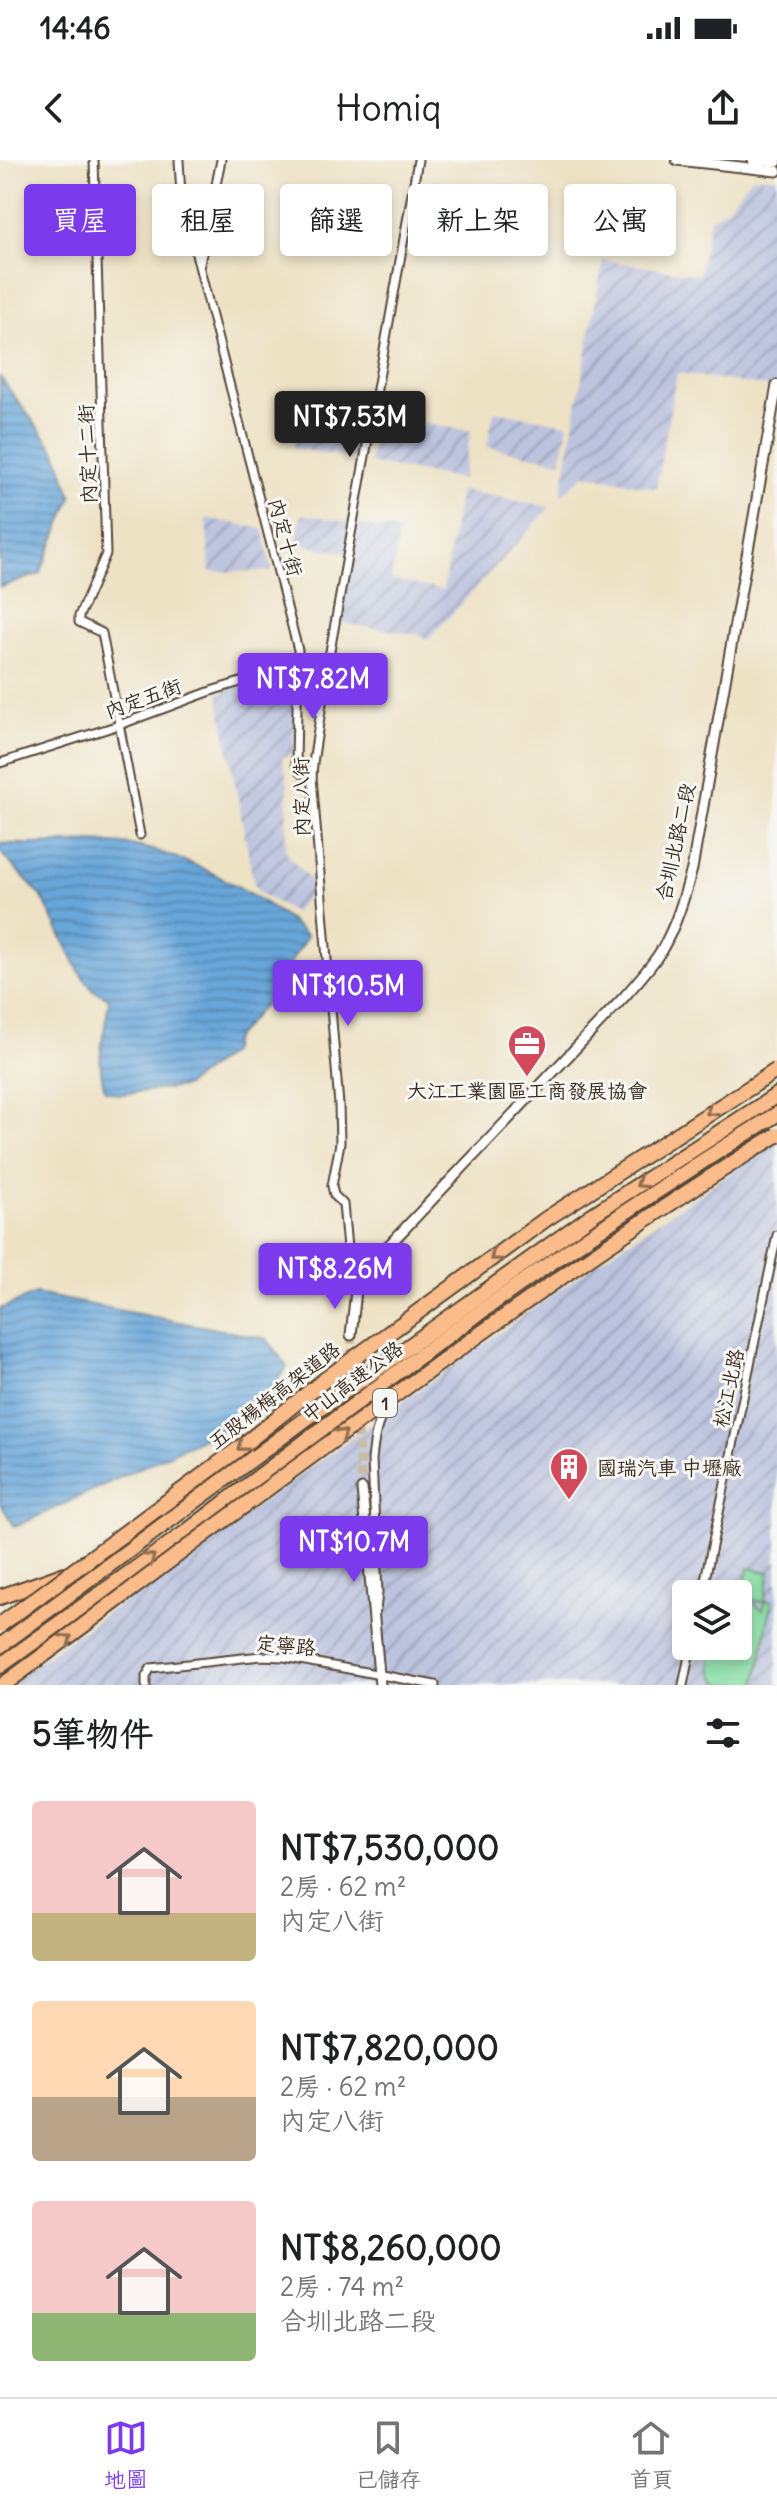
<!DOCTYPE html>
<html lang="zh-TW">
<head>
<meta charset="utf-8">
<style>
  :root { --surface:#fff; --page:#f6f6f6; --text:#202124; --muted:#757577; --line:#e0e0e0; --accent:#7c3aed }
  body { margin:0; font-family:Delius,"LXGW WenKai TC",sans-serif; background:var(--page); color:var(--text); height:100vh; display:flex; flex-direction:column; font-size:30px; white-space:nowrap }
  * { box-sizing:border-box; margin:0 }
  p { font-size:26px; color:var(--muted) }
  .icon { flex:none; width:44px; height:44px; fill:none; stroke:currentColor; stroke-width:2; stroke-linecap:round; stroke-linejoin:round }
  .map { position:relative; height:1525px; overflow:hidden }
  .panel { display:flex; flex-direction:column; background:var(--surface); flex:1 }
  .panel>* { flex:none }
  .hud { position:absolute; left:24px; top:24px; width:730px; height:72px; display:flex; gap:16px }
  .tools { position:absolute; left:672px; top:1420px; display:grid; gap:16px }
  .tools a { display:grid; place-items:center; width:80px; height:80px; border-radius:8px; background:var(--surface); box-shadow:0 4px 12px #0003; font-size:40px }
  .price { position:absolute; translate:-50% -68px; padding:0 18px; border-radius:8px; background:var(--accent); color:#fff; font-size:26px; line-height:52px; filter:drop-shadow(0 2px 4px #0008) }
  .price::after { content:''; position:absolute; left:50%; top:48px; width:24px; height:18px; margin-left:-12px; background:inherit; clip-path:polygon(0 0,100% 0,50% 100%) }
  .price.active { background:#222; color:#fff }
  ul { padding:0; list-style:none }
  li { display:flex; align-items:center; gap:24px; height:200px; padding:0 32px }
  li span { display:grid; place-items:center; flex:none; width:224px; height:160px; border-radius:8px; color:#555 }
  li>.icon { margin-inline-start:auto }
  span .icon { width:96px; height:96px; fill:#fffc; stroke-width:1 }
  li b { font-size:34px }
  h2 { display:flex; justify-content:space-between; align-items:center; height:96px; padding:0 32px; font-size:34px }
  .pill { padding:0 28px; border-radius:8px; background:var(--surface); box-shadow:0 4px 12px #0003; font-size:28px; line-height:72px }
  .pill.active { background:var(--accent); color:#fff }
  .status { display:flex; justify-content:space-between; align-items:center; height:56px; padding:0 40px; background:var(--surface); direction:ltr }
  .status svg { height:22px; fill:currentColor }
  header { display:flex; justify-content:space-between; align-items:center; height:104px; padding:0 32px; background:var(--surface); font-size:36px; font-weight:600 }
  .tab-bar { display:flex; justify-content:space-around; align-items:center; height:112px; border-top:2px solid var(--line); background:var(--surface); font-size:22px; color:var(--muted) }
  .tab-bar a { display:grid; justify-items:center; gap:4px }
  .tab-bar .active { color:var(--accent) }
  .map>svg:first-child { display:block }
  .industrial { fill:url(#industrial-furrows); fill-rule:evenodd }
  .pitch { fill:#83dca2; stroke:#5f8360; stroke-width:2 }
  .water { fill:url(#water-rules); stroke:#51687c; stroke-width:2 }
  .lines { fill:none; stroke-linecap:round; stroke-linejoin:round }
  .tertiary-tunnel { stroke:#cabda4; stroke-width:9; stroke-dasharray:9 4.5; stroke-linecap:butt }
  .minor-casing { stroke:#564637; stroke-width:11 }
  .tertiary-casing { stroke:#564637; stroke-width:13 }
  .motorway-casing { stroke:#564637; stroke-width:18 }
  .minor { stroke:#fff; stroke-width:7 }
  .tertiary { stroke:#fff; stroke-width:9 }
  .motorway { stroke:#f9bc8a; stroke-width:14 }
  .motorway-bridge-casing { stroke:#564637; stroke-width:18; stroke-linecap:butt }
  .motorway-bridge { stroke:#f9bc8a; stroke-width:14 }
  .oneway { stroke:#906c4f }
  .labels { text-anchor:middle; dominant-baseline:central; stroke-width:6; stroke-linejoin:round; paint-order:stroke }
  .shield { fill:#f6f6f2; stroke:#73675e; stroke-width:2 }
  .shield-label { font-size:18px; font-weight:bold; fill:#3b2a1e }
  .street-label { font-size:20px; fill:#3b2a1e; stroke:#f6f6f2 }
  .poi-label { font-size:20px; fill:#3b2a1e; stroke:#f6f6f2 }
</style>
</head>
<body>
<div class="status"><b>14:46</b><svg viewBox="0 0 49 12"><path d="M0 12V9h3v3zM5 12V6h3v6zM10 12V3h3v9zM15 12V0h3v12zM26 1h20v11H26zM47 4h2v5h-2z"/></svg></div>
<header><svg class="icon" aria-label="back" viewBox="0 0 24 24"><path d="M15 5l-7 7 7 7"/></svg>Homiq<svg class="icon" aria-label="share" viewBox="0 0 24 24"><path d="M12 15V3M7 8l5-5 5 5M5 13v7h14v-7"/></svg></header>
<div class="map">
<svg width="777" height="1525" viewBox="0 0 777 1525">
  <defs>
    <pattern id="industrial-furrows" width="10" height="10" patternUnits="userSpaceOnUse" patternTransform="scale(2)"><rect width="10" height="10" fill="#bbc3de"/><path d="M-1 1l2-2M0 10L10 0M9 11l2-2" fill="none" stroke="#999fb3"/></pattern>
    <pattern id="water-rules" width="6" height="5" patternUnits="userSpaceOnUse" patternTransform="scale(2)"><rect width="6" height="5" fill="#67a6d9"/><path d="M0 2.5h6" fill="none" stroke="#5687af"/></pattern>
  </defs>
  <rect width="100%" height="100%" fill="#f6f6f2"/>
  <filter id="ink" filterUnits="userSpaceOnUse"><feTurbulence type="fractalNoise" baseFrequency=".0125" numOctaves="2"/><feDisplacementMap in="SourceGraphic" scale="16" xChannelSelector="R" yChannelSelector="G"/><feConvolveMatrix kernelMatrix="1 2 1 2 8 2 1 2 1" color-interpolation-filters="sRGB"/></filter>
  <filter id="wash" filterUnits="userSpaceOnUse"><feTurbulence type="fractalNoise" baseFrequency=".006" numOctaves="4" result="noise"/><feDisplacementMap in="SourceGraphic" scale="32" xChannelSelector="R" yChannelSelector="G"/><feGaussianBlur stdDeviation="1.8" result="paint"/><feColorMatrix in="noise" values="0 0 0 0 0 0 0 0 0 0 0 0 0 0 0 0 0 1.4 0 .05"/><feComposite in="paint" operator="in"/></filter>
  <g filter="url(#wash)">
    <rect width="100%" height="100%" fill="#eee2c5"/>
    <g class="industrial">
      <path d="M752,17h25l-1,211 -99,-15 -21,115 -71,-14 -24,22 42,-236 96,15 11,-56 17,-11z"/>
      <path d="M494,251l74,13 -7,37 -74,-14z"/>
      <path d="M377,255l94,16 -9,48 -93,-16z"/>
      <path d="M298,260l70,12 -5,28 -69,-12z"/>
      <path d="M460,330l90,17 -122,133 -7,-5 -81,-12 18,-99 41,7 -8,49 52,10z"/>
      <path d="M302,354l52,9 -5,30 -53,-9z"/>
      <path d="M206,358l57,11 9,42 -62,1z"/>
      <path d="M273,514l24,7 -3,73 -12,3 6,27 -2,66 4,8 26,27 -22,28 -35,-21 -5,-8 -36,-191z"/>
      <path d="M777,982v543h-766l12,-12 582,-416zM686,1434h52v52h-52z"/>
    </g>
    <g class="pitch">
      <path d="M748,1408l22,4 -6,30 -22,-4z"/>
      <path d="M766,1440l6,1 -16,84 -34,-1c-13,-10 -12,-23 -9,-38h25v-44l15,1 10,7z"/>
    </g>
    <g class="water">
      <path d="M0,217l56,75 16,45 -32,77 -40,13z"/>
      <path d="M0,683c42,4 87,-5 129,2 57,9 136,51 178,91l-42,68 -32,36 -3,13 -46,34 -64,7 -15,-4c-11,-39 1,-55 4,-92l-16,-8 -13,-17 -38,-76 -42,-45z"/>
      <path d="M36,1134l231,45 20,28 -35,48 -237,112 -15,-24v-194z"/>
    </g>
  </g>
  <g filter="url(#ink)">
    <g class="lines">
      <path class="tertiary-tunnel" d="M351,1175l11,154"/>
      <g class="minor-casing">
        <g id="minor">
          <path d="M94,0l12,394 -27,62v6l23,11 38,202"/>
          <path d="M179,0l2,36 117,454 -2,115 6,8 10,4"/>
          <path d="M200,104l21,-104"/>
          <path d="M0,603l119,-38 95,-35 66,-20 19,3"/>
          <path d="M356,1131l-7,-21 -6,-66 -9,-9 -2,-9 8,-43 -1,-38 -27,-328 1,-14 16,-106 89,-497"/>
          <path d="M702,1434l75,-359"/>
          <path d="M376,1450l2,-17 -6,-133c2,-19 4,-38 16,-54"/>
          <path d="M146,1525v-9l5,-8 110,-12 23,1 151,28"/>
          <path d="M683,1525l8,-39"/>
        </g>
      </g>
      <g class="tertiary-casing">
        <g id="tertiary">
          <path d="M677,0l100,11"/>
          <path d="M753,0l24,2"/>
          <path d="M351,1175l5,-44 18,-30 251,-265c12,-14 26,-29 36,-45 15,-25 23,-53 31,-82l85,-484"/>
          <path d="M362,1329l18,196"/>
        </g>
      </g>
      <g class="motorway-casing">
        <g id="motorway">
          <path d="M380,1207l212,-152 185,-120"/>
          <path d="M386,1221c127,-95 257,-183 391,-267"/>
          <path d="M0,1437l65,-23"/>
          <path d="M0,1486l318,-236"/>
          <path d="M0,1506l185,-133 142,-108"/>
        </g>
      </g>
      <use href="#minor" class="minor"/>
      <use href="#tertiary" class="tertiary"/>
      <use href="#motorway" class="motorway"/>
      <g class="motorway-bridge-casing">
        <g id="motorway-bridge">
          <path d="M318,1250l62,-43"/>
          <path d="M327,1265l59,-44"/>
          <path d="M0,1465l237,-175 90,-72 219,-159 231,-149"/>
          <path d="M3,1525c80,-58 158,-119 238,-177 175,-129 351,-258 536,-373"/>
        </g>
      </g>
      <use href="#motorway-bridge" class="motorway-bridge"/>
    </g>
    <defs><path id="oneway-chevron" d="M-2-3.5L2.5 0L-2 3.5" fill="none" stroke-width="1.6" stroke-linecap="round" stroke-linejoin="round" transform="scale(2)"/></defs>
    <g class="oneway">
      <use href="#oneway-chevron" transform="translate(711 951) rotate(147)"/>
      <use href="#oneway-chevron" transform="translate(641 1023) rotate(147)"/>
      <use href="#oneway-chevron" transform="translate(495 1096) rotate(144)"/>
      <use href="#oneway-chevron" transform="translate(342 1274) rotate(-36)"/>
      <use href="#oneway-chevron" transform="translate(242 1286) rotate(142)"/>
      <use href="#oneway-chevron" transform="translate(150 1398) rotate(-36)"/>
      <use href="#oneway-chevron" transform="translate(67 1479) rotate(-36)"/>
    </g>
  </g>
  <defs>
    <g id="office-pin" transform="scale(2)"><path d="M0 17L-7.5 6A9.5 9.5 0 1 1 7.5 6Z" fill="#d1495b" stroke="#f6f6f2"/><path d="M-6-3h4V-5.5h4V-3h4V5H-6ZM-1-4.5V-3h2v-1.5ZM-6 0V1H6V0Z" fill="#fff"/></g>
    <g id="building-pin" transform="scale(2)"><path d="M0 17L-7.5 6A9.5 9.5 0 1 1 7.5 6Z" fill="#d1495b" stroke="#f6f6f2"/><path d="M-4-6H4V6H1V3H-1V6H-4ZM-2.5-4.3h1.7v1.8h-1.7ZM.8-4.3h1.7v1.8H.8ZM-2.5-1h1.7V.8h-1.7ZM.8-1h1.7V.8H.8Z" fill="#fff"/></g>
  </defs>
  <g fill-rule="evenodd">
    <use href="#office-pin" x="527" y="884"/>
    <use href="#building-pin" x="569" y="1307"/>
  </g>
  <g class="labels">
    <rect class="shield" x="373" y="1229" width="24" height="28" rx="6"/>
    <g class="shield-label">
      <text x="385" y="1243">1</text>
    </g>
    <g class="street-label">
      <text transform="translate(87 294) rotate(-92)">內定十二街</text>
      <text transform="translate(286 377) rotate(75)">內定十街</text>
      <text transform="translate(143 538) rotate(-20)">內定五街</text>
      <text transform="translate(301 637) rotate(-91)">內定八街</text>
      <text transform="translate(675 682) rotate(-78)">合圳北路二段</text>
      <text transform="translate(352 1221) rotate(-37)">中山高速公路</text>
      <text transform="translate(728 1228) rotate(-78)">松江北路</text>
      <text transform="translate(274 1235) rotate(-38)">五股楊梅高架道路</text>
      <text transform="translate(286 1485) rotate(5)">定寧路</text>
    </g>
    <g class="poi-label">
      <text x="527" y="930">大江工業園區工商發展協會</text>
      <text x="597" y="1307" text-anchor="start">國瑞汽車 中壢廠</text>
    </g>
  </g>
</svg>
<div class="tools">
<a><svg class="icon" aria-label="layers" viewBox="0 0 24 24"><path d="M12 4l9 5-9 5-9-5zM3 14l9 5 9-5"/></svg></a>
</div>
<b class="price active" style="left:350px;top:299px">NT$7.53M</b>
<b class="price" style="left:313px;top:561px">NT$7.82M</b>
<b class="price" style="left:348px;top:868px">NT$10.5M</b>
<b class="price" style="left:335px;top:1151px">NT$8.26M</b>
<b class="price" style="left:354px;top:1424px">NT$10.7M</b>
<div class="hud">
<a class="pill active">買屋</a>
<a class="pill">租屋</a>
<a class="pill">篩選</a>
<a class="pill">新上架</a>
<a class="pill">公寓</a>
</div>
</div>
<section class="panel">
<h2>5筆物件<svg class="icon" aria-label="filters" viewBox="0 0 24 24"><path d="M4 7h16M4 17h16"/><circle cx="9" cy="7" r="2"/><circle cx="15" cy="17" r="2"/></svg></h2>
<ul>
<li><span style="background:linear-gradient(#f6c9c9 70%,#c2b280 0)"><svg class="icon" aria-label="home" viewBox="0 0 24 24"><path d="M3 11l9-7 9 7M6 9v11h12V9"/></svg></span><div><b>NT$7,530,000</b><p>2房 · 62 m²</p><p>內定八街</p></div></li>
<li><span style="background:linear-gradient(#ffd9b3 60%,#b9a48a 0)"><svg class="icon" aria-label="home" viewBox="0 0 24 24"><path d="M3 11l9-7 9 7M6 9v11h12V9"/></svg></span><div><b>NT$7,820,000</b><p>2房 · 62 m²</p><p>內定八街</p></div></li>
<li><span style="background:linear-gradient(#f6c9c9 70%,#8fb573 0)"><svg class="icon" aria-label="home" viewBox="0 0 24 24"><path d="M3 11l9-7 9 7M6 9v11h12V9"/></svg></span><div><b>NT$8,260,000</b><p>2房 · 74 m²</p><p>合圳北路二段</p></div></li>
</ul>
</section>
<nav class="tab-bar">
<a class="active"><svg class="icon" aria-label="map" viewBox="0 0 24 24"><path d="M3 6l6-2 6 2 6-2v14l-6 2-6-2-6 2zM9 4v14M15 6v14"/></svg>地圖</a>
<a><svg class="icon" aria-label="saved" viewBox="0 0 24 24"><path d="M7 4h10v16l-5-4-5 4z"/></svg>已儲存</a>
<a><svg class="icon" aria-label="home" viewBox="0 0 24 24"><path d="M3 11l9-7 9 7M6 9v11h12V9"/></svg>首頁</a>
</nav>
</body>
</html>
